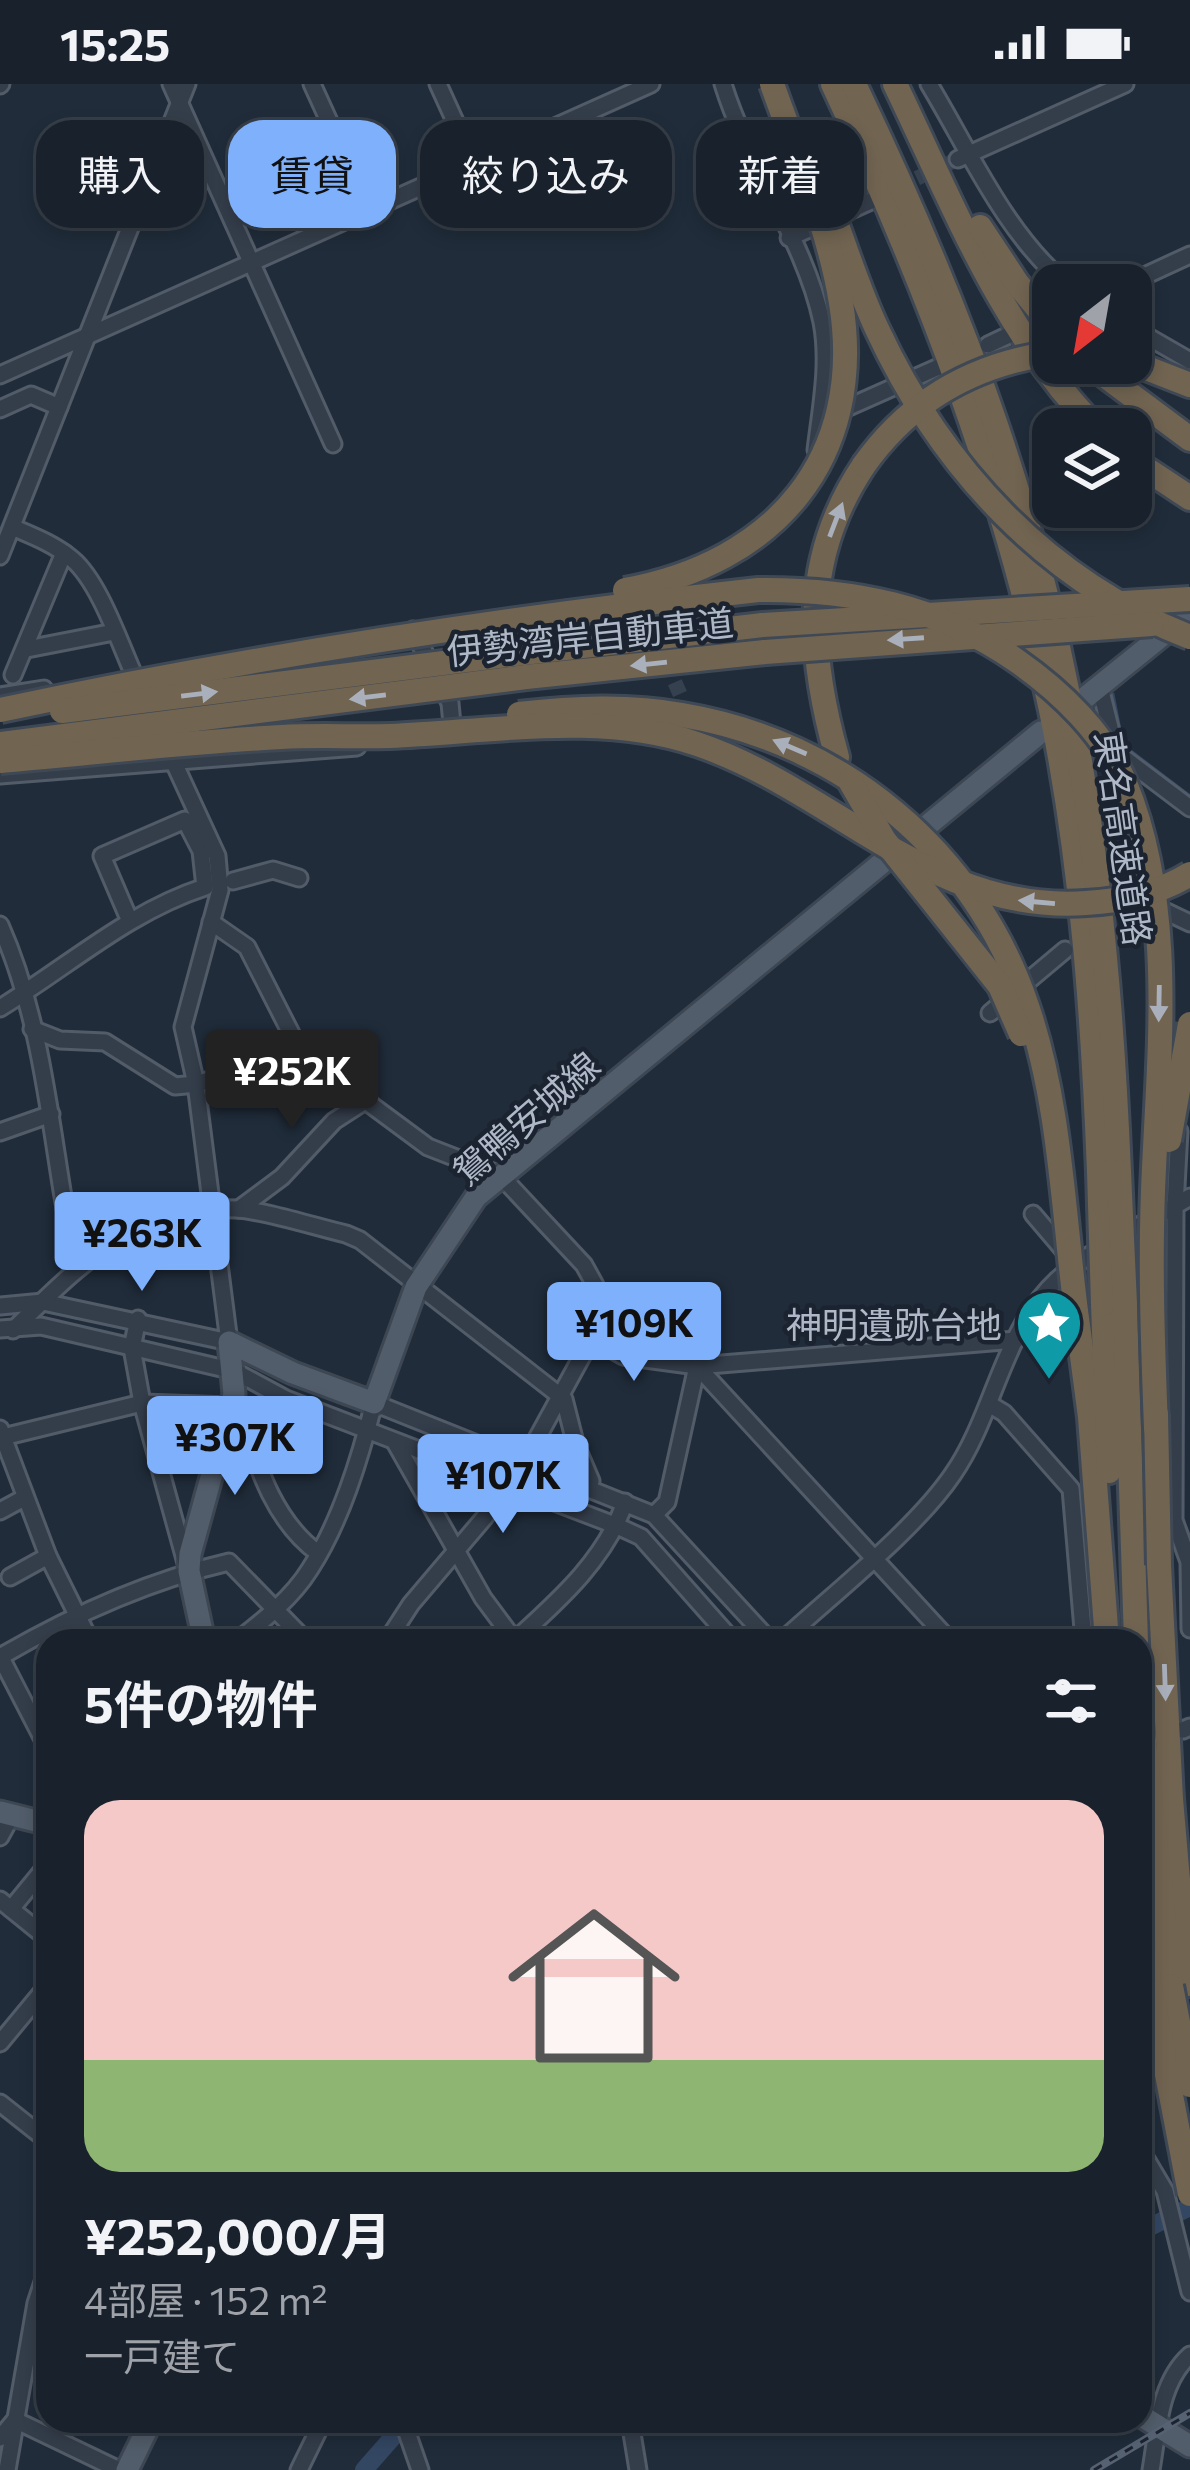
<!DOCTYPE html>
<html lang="ja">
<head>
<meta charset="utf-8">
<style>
  :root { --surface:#18212c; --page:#252e38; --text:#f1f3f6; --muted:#9fa3a9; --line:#363e48; --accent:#7fb0fc }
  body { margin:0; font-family:Commissioner,"Noto Sans JP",sans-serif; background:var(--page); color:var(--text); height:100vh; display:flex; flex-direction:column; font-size:45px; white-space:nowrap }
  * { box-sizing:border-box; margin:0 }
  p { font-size:39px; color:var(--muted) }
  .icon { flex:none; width:66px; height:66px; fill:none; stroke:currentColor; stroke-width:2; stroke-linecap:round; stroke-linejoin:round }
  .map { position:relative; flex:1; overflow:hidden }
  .side { position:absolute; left:36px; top:1545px; width:1116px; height:804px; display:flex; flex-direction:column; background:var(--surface); border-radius:36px; box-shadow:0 6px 18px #0003,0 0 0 3px var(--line) }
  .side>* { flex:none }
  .top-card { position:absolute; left:36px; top:36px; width:1119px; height:108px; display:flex; gap:24px }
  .needle { width:78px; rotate:211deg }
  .controls { position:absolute; left:1032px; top:180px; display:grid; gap:24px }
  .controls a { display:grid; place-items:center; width:120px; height:120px; border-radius:24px; background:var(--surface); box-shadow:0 6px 18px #0003,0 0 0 3px var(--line); font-size:60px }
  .price { position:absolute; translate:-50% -102px; padding:0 27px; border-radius:12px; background:var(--accent); color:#111; font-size:39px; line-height:78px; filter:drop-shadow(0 3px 6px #0008) }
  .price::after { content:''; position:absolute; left:50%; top:72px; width:36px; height:27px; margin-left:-18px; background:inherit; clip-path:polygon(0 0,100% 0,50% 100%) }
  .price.active { background:#222; color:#fff }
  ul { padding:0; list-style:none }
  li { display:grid; align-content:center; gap:24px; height:636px; padding:0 48px }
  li+li { border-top:3px solid var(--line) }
  li span { display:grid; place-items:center; height:372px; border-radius:36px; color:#555 }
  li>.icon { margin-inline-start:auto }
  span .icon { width:216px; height:216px; fill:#fffc; stroke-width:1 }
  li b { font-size:51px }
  h2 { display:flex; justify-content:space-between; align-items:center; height:144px; padding:0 48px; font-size:51px }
  .tag { padding:0 42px; border-radius:36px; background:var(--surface); box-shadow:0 6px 18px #0003,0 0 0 3px var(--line); font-size:42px; line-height:108px }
  .tag.active { background:var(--accent); color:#111 }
  .status { display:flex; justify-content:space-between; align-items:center; height:84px; padding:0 60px; background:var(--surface); direction:ltr }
  .status svg { height:33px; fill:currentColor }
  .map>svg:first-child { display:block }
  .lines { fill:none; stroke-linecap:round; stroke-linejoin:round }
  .stream { stroke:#334763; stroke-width:3 }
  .river { stroke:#334763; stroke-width:18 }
  .minor-tunnel { stroke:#35414f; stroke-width:15; stroke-dasharray:15 8; stroke-linecap:butt }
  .minor-casing { stroke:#525b68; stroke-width:21 }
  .major-casing { stroke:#3d4754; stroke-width:27 }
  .highway-casing { stroke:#3f4855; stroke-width:30 }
  .minor { stroke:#343e4b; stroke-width:15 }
  .major { stroke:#525d6b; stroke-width:21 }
  .highway { stroke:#716451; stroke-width:24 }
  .rail-casing { stroke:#566272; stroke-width:8 }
  .rail { stroke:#1a232f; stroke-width:3; stroke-dasharray:9; stroke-linecap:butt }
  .highway-bridge-casing { stroke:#3f4855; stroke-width:30; stroke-linecap:butt }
  .highway-bridge { stroke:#716451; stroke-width:24 }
  .oneway { fill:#a9b0bb }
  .labels { text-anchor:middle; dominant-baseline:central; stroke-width:9; stroke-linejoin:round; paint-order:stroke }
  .street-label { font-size:36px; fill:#afb8c7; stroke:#1a232f }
  .poi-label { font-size:36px; fill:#afb8c7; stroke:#1a232f; text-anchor:end }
</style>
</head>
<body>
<div class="status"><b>15:25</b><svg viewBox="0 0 49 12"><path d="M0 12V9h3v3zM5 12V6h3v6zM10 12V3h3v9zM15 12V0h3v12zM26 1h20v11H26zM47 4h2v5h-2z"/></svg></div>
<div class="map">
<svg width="1190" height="2386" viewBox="0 0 1190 2386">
  <rect width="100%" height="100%" fill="#202c3a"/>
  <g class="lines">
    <path class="stream" d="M1113,610l10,51 67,51"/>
    <g class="river">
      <path d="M1140,2148l50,-25"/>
      <path d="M364,2386l43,-49"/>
    </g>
    <g class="minor-tunnel">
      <path d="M896,104l62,-29"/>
      <path d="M647,535l33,75"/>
    </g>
    <g class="minor-casing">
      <g id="minor">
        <path d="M171,0l162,360"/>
        <path d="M312,0l57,125"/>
        <path d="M438,0l36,79"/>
        <path d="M723,0c25,81 82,157 99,238 8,42 -1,86 -6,128"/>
        <path d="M929,0c41,68 76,149 138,201"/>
        <path d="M0,1l1,-1"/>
        <path d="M958,75l167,-75"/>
        <path d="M789,154l82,-37"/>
        <path d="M1125,201l65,-30"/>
        <path d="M1131,243l59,34"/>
        <path d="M988,261l21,-10"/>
        <path d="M0,291l651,-291"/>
        <path d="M0,325l31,-14 28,12"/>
        <path d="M833,330l108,-48"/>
        <path d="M12,443c21,9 42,17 60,32 29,24 50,92 67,127"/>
        <path d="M0,472l187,-472"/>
        <path d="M413,546l37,73 3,32"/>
        <path d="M27,565l87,-17"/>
        <path d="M13,591l51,-122"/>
        <path d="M1100,603l16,65 74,56"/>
        <path d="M0,612l44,-7"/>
        <path d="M0,691l357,-28"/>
        <path d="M233,797l40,-11 26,8"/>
        <path d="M1150,820l40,19"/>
        <path d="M211,838l36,25 54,106 127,94 72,28 84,90 11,20 -3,53 -69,126 -39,54 -73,86 -24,37"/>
        <path d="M0,841c45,101 51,216 72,323l8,18"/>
        <path d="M0,924c69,-42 128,-96 205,-121l-4,-36 -16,-31 -83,36 27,63"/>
        <path d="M990,929l75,-63"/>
        <path d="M32,945l28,11 45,2 70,44 21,-2 105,-31"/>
        <path d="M1179,1047l-4,75 -1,314 15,42 1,67"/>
        <path d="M0,1048l51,-18"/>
        <path d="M239,1125l43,-32 52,-56 34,-22"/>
        <path d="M1033,1130l34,40"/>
        <path d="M0,1222l43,-4 186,40 -33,-258 -13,-57 37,-137 -3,-34 -53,-115"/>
        <path d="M138,1235l-6,29 10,55 44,160"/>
        <path d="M0,1245l41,-3 193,45 52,28 331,127 24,11 92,104"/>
        <path d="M13,1246c66,-64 122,-125 223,-121 27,1 80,18 110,25l14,6 204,159 12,47 15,35 -2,8"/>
        <path d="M592,1254l31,18 74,10 319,-26"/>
        <path d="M697,1282l253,275"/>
        <path d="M234,1311c19,55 34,122 84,158"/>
        <path d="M989,1320l15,9 67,76 13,152"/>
        <path d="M0,1345l48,127 42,85"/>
        <path d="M3,1353l139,-34 88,3"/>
        <path d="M396,1360l87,154 32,43"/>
        <path d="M0,1427l24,-13"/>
        <path d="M654,1431l13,-13 30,-136"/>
        <path d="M10,1493l38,-21"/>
        <path d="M237,1557c27,-21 55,-43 73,-72 31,-48 50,-111 64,-166l280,112 116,126"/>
        <path d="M514,1557c44,-40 92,-82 111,-139"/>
        <path d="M782,1557c51,-47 133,-111 171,-167 41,-59 50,-144 104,-194 33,-30 93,-59 133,-83"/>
        <path d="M0,1572l48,93"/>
        <path d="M0,1573c72,-42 147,-76 229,-95l77,79"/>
        <path d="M1183,1646l7,-3"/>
        <path d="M0,1753l12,-22"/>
        <path d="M0,1816l48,39"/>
        <path d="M11,1825l37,-45"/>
        <path d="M0,1959l48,-58"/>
        <path d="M0,2019l48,38"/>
        <path d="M1140,2065l25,42 25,101"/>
        <path d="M403,2337l17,49"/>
        <path d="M630,2337l8,49"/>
        <path d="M0,2354l15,-18 104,50"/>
        <path d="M7,2386l29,-167 12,-36"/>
        <path d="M299,2386l24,-49"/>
        <path d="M1151,2386c7,-40 8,-87 39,-115"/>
      </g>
    </g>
    <g class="major-casing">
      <g id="major">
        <path d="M1086,613l104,-84"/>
        <path d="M204,1557l-15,-70 1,-17 44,-160 -5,-52 64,31 81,30 42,-116 60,-90 565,-465"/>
        <path d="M0,1728l48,12"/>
        <path d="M1140,2331l50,31"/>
        <path d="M127,2386l24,-49"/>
      </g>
    </g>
    <g class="highway-casing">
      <g id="highway">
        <path d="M833,0c94,201 173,408 218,626 31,152 42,307 48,462"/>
        <path d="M854,0c81,169 153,345 196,528 44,184 61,371 69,560"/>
        <path d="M895,0c58,120 107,249 202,345"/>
        <path d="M980,143l37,56 36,44"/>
        <path d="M1131,278l59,23"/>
        <path d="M1088,279l102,76"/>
        <path d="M1131,375l59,39"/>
        <path d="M523,569l240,-28"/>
        <path d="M526,593l239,-25"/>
        <path d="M837,673c-29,-104 -36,-198 27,-292"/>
        <path d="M1075,1219l15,114 17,224"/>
        <path d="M1103,1220l6,167"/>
        <path d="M1125,1220l11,337"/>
        <path d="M1159,1481l12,234 16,185"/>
        <path d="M1140,1621l31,281"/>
        <path d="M1140,1839l11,68"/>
      </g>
    </g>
    <use href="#minor" class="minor"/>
    <use href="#major" class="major"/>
    <use href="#highway" class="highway"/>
    <g class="rail-casing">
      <path id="rail" d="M1094,2386l96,-57"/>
    </g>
    <use href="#rail" class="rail"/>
    <g class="highway-bridge-casing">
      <g id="highway-bridge">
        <path d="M831,125c15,40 28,82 46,120 64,138 170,253 313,308"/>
        <path d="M864,381c46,-65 110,-101 189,-112"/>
        <path d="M625,506c149,-27 241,-131 216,-287 -12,-75 -44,-148 -69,-219"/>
        <path d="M763,541l427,-26"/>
        <path d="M765,568l387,-28"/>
        <path d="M0,626c250,-53 504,-92 758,-120 94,-1 181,16 259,71 43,30 88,73 108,122 52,127 33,275 28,408 -3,79 0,158 3,237"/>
        <path d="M62,627l461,-58"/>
        <path d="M519,630c54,-6 109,-9 163,1 161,27 293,137 345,291 32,93 36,199 48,297"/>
        <path d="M0,660l526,-67"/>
        <path d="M0,677c93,-8 187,-19 281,-24 36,-2 73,0 109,-1 100,-4 210,-25 307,8 137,46 234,170 389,159 37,-2 72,-9 104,-29"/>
        <path d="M850,697l34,59 116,146 21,48"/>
        <path d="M1169,1056l21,-116"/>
        <path d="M1099,1088l4,132"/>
        <path d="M1119,1088l6,132"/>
        <path d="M1156,1330l3,151"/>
        <path d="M1171,1902l19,99"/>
        <path d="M1151,1907l39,203"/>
      </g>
    </g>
    <use href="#highway-bridge" class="highway-bridge"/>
  </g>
  <defs><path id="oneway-solid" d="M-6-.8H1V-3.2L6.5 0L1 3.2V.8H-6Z" transform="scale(3)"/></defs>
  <g class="oneway">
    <use href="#oneway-solid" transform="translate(836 436) rotate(-69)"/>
    <use href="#oneway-solid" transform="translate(906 555) rotate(176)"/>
    <use href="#oneway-solid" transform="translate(649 580) rotate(174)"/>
    <use href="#oneway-solid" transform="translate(199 610) rotate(-7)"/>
    <use href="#oneway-solid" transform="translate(368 613) rotate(173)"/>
    <use href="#oneway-solid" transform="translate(790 663) rotate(-157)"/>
    <use href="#oneway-solid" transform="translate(1037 818) rotate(-175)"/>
    <use href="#oneway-solid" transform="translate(1159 919) rotate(91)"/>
    <use href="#oneway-solid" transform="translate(1165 1598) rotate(88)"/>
  </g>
  <defs>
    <g id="sight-pin" transform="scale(3.45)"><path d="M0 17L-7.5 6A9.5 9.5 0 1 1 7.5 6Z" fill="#0f9aa8" stroke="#1a232f"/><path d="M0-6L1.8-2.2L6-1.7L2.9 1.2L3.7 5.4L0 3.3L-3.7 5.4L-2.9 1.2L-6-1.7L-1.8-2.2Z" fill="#fff"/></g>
  </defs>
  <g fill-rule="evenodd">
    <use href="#sight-pin" x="1049" y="1239"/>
  </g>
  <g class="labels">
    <g class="street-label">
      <text transform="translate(590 551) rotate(-6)">伊勢湾岸自動車道</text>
      <text transform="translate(1125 754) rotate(82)">東名高速道路</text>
      <text transform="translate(525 1033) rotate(-41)">鴛鴨安城線</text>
    </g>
    <g class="poi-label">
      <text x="1002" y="1239">神明遺跡台地</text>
    </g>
  </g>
</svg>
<div class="controls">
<a><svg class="needle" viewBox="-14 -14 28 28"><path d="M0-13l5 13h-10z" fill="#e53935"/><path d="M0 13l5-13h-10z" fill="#9fa3a9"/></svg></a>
<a><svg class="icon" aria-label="layers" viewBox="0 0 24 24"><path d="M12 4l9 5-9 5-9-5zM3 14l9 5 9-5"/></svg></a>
</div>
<b class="price active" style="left:292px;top:1048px">¥252K</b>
<b class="price" style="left:142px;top:1210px">¥263K</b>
<b class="price" style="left:634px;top:1300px">¥109K</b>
<b class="price" style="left:235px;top:1414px">¥307K</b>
<b class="price" style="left:503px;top:1452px">¥107K</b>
<div class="top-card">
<a class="tag">購入</a>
<a class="tag active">賃貸</a>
<a class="tag">絞り込み</a>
<a class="tag">新着</a>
</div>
<section class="side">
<h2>5件の物件<svg class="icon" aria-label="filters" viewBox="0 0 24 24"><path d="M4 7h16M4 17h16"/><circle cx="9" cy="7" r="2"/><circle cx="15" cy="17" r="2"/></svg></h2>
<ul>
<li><span style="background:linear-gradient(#f6c9c9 70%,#8fb573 0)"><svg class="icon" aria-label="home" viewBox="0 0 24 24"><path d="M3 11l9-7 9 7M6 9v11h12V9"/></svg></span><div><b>¥252,000/月</b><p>4部屋 · 152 m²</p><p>一戸建て</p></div></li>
</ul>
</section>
</div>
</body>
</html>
